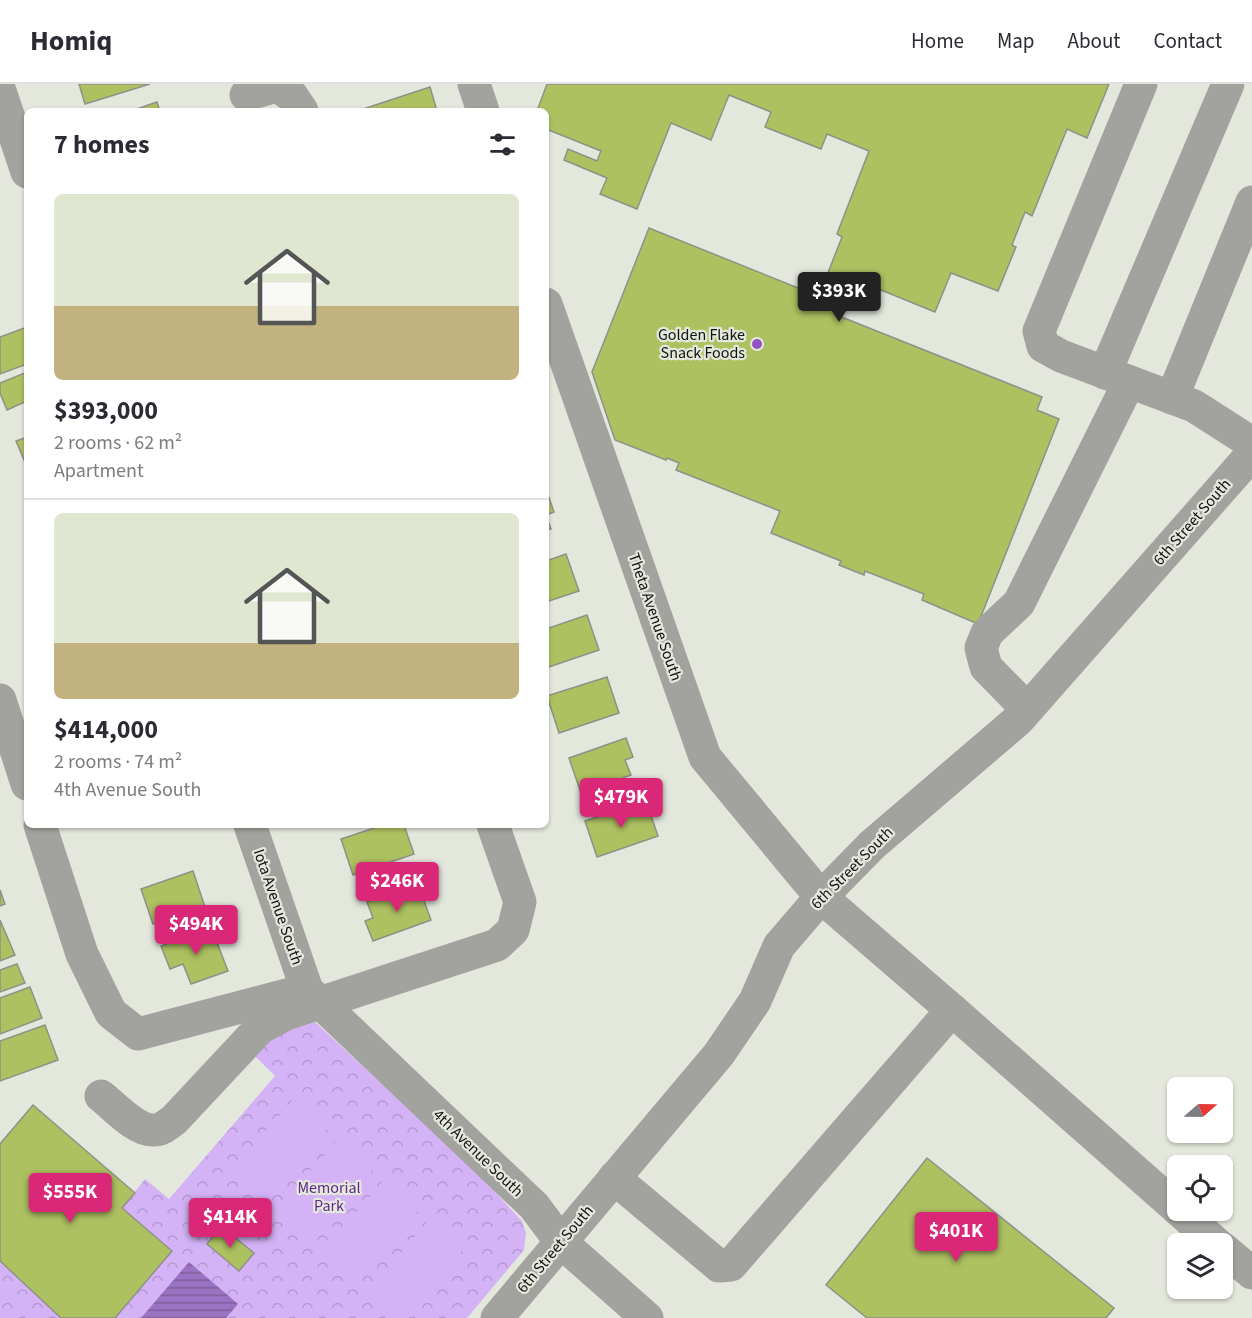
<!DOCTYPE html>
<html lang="en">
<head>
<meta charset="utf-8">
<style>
  :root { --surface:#fff; --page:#f2f2f3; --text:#2b2b33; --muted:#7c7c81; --line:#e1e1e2; --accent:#db2777 }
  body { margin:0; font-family:"Source Sans 3",sans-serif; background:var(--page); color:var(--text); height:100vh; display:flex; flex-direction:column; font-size:22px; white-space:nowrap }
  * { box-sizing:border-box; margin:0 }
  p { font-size:20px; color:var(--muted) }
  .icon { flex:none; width:33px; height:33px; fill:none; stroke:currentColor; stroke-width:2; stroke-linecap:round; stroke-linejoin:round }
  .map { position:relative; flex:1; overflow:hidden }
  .panel { position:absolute; left:24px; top:24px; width:525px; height:720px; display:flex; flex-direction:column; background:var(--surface); border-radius:9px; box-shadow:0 2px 4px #0004 }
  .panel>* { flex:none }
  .needle { width:39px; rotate:70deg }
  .tools { position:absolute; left:1167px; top:993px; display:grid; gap:12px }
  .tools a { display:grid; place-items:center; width:66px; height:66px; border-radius:9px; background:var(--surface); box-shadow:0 2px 4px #0004; font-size:30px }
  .price { position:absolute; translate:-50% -51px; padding:0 14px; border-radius:6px; background:var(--accent); color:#fff; font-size:20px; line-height:39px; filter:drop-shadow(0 2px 3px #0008) }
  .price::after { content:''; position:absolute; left:50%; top:36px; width:18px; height:14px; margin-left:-9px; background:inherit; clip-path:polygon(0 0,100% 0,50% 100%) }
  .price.on { background:#222; color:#fff }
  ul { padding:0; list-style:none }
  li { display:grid; align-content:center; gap:12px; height:318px; padding:0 30px }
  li+li { border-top:2px solid var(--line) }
  li span { display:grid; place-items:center; height:186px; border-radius:9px; color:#555 }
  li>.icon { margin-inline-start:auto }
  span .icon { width:108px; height:108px; fill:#fffc; stroke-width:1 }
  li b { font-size:26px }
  h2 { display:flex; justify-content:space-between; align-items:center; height:72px; padding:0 30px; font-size:26px }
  header { display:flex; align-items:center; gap:36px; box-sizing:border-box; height:84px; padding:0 30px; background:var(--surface); border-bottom:2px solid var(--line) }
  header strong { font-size:28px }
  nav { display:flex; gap:33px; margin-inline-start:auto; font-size:21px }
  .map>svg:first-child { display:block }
  .park { fill:url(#park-crowns) }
  .pitch { fill:#d3b2f5 }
  .water { fill:url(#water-rules) }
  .building { fill:#aec161; stroke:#8e9187; stroke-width:1.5 }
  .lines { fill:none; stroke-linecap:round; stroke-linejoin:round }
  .minor { stroke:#a2a39e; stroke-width:33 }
  .poi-dot { fill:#9251c6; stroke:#e4e8dc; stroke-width:2 }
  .labels { text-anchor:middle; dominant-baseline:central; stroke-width:4.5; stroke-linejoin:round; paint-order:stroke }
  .poi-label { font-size:16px; fill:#12130f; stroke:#e4e8dc; text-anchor:end }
  .street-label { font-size:16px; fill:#12130f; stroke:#e4e8dc }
  .park-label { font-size:16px; fill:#5f2988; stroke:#e4e8dc }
</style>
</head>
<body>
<header>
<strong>Homiq</strong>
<nav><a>Home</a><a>Map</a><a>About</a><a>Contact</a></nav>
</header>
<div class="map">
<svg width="1252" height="1234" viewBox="0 0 1252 1234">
  <defs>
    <pattern id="park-crowns" width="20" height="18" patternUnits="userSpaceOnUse" patternTransform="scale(1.5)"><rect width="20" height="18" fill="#d3b2f5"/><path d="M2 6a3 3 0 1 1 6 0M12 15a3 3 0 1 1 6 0" fill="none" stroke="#b498d1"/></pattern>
    <pattern id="water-rules" width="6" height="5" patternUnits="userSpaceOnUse" patternTransform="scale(1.5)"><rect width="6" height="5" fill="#9c73c2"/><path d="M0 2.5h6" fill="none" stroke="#7e5d9c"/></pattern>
  </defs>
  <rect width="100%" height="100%" fill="#e4e8dc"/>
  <g class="park">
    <path d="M315,938l157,145 50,54 4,12 -2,17 -57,68h-352l57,-67 -50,-43 23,-29 24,20 106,-123 -21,-21 18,-20z"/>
    <path d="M0,1178l62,56h-62z"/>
  </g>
  <g class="pitch">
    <path d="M295,1013l35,29 -65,76 -34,-30z"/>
    <path d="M340,1052l35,30 -65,75 -34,-29z"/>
    <path d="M387,1092l35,30 -65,76 -34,-30z"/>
    <path d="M432,1132l34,30 -61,72h-7l-30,-26z"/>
  </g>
  <path class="water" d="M189,1178l49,42 -12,14h-85z"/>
  <g class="building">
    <path d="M79,0h71l-65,20z"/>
    <path d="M547,0h562l-22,54 -20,-9 -35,87 -7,-4 -13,33 4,2 -18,44 -47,-18 -16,39 -81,-33 -15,37 203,81 -5,13 22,9 -81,205 -56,-24 2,-6 -59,-23 -1,4 -25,-10 2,-4 -70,-28 9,-22 -104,-41 3,-7 -12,-5 -1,2 -51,-20 -23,-68 57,-144 149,60 2,-4 20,9 22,-56 -5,-3 32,-83 -42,-17 -6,15 -56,-22 6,-15 -42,-17 -18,45 -40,-17 -34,86 -37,-15 7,-16 -43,-18 4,-11 29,12 4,-10 -55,-22v-18h-9z"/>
    <path d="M430,3l7,24h-74v-2z"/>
    <path d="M157,18l3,9h-29z"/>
    <path d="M27,243v37l-27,10v-37z"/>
    <path d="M27,288v29l-20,9 -7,-17v-10z"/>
    <path d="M27,353v30l-11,-26z"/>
    <path d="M547,408l7,20 -8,3 5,14 -5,1v-37z"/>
    <path d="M566,470l13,37 -33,11v-41z"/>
    <path d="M587,531l12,35 -53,18v-39z"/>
    <path d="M607,593l12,36 -60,20 -12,-37z"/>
    <path d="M626,654l7,19 -8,3 6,15 -50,18 -12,-35z"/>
    <path d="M646,717l12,35 -61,21 -12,-36z"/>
    <path d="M383,741h21l10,29 -61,21 -12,-36z"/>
    <path d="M193,787l12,36 -52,17 -12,-35z"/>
    <path d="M418,800l13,36 -58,21 -8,-20 8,-3 -6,-16z"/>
    <path d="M0,806l5,14 -5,2z"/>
    <path d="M0,836l15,35 -15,6z"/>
    <path d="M211,843l17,44 -37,13 -8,-20 -13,5 -9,-23z"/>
    <path d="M17,880l8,19 -25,9v-22z"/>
    <path d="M30,903l12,31 -42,16v-36z"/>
    <path d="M45,941l13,35 -58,21v-40z"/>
    <path d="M33,1021l102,88 -13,15 50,43 -57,67h-54l-61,-57v-117z"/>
    <path d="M927,1074l187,150 -8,10h-239l-41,-33z"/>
    <path d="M221,1142l33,27 -15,18 -32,-27z"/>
  </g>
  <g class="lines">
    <g class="minor">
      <path d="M474,0l9,27"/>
      <path d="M1141,0l-102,247 4,15 18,10 133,50 58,37"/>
      <path d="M0,7l27,81"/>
      <path d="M246,11l31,-9 15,10 10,15"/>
      <path d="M546,220l159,453 116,140 131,113 -221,255 -12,1 -105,-88"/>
      <path d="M1105,289l123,-289"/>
      <path d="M1172,314l80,-196"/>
      <path d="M0,616l27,84"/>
      <path d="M1027,625l-41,-42 -5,-19 6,-15 32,-30 110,-221"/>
      <path d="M40,741l42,129 29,59 27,21 164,-43"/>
      <path d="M250,741l57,165 227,216 27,36 86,76"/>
      <path d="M952,926l226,199"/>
      <path d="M101,1012c13,10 34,34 52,34 8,1 15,-6 21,-10l86,-92 26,-14 211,-69 16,-15 7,-28 -27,-77"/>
      <path d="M1179,1126l38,34"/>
      <path d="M1222,1164l30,25"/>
      <path d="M497,1234l222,-264 36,-53 24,-55 42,-49 51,-52 146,-125 234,-266"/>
    </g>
  </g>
  <circle class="poi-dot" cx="757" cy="260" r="6"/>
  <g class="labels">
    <g class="poi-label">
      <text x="745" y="251">Golden Flake<tspan x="745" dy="18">Snack Foods</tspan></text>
    </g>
    <g class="street-label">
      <text transform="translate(1192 438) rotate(-49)">6th Street South</text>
      <text transform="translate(655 533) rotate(71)">Theta Avenue South</text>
      <text transform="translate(852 784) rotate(-45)">6th Street South</text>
      <text transform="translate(278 823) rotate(71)">Iota Avenue South</text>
      <text transform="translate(478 1069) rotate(44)">4th Avenue South</text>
      <text transform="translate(555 1165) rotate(-50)">6th Street South</text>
    </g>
    <g class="park-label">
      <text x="329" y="1104">Memorial<tspan x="329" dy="18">Park</tspan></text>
    </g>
  </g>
</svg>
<div class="tools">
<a><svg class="needle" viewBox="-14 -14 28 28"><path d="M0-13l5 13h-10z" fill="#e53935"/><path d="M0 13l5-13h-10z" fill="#7c7c81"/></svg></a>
<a><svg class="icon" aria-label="locate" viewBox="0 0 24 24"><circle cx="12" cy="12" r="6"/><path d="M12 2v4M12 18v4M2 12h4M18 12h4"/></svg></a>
<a><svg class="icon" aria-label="layers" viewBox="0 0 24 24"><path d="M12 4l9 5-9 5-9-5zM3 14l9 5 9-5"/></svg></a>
</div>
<b class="price on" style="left:839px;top:239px">$393K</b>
<b class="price" style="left:621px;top:745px">$479K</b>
<b class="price" style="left:397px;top:829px">$246K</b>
<b class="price" style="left:196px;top:872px">$494K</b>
<b class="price" style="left:70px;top:1140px">$555K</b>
<b class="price" style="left:230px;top:1165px">$414K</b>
<b class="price" style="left:956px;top:1179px">$401K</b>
<section class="panel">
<h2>7 homes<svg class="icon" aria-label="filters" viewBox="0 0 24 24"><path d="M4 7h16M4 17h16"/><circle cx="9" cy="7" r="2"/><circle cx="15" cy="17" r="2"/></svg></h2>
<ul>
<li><span style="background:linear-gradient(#dfe7d0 60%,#c2b280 0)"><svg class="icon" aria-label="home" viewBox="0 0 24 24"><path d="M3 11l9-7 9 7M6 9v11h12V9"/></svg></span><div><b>$393,000</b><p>2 rooms · 62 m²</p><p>Apartment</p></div></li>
<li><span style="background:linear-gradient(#dfe7d0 70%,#c2b280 0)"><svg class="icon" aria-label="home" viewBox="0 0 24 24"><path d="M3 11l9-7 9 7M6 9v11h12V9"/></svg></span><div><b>$414,000</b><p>2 rooms · 74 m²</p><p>4th Avenue South</p></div></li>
</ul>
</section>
</div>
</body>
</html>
